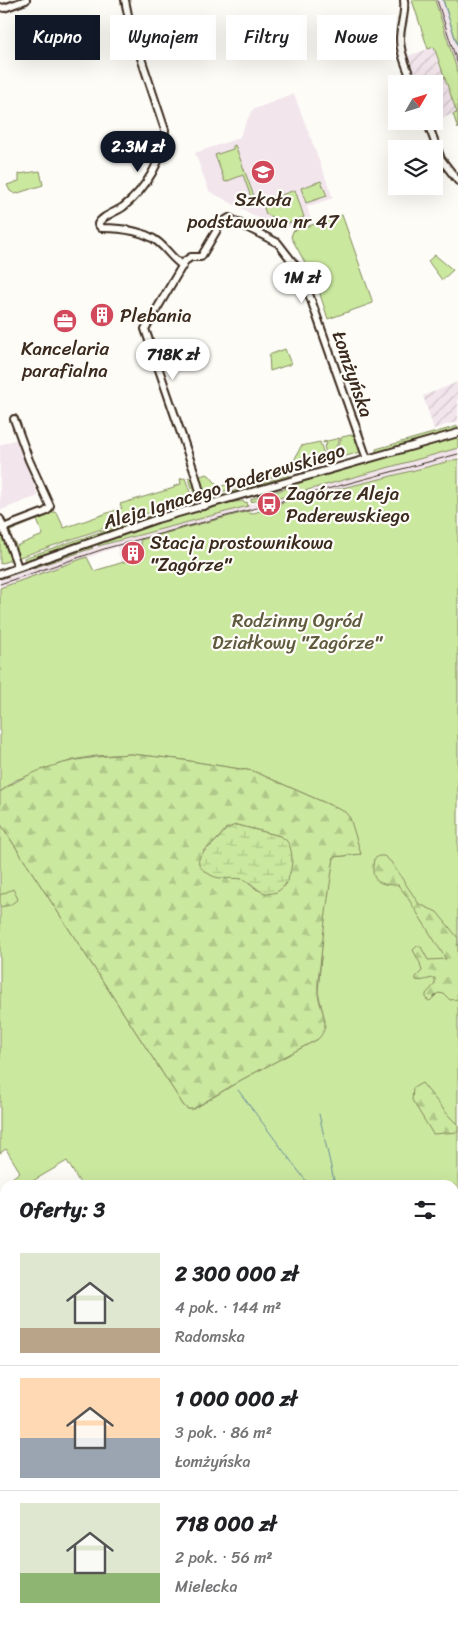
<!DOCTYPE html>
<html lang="pl">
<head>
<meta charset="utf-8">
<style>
  :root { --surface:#fff; --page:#f6f6f6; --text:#202124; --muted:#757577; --line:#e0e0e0; --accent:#111827 }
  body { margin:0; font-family:Sriracha,sans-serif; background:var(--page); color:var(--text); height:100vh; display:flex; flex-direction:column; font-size:19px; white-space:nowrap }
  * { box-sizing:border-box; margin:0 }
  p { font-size:16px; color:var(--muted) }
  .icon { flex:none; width:28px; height:28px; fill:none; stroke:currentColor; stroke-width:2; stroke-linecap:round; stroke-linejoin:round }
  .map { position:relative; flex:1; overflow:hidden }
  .side { position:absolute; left:0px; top:1180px; width:459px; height:445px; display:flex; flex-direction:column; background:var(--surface); border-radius:15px 15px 0 0; box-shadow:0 5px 20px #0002 }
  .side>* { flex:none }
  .banner { position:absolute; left:15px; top:15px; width:429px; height:45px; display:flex; gap:10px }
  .needle { width:32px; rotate:51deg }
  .buttons { position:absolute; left:388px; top:75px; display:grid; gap:10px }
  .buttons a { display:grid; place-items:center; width:55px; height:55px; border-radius:0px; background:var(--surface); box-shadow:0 5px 20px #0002; font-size:25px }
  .price { position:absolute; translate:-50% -42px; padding:0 11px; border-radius:18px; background:#fff; color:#222; font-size:16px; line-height:32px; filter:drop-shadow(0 1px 2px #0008) }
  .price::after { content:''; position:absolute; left:50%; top:30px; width:15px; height:11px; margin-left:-8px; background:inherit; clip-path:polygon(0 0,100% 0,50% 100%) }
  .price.current { background:var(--accent); color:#fff }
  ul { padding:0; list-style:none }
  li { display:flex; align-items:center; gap:15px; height:125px; padding:0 20px }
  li+li { border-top:1px solid var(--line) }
  li span { display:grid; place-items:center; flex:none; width:140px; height:100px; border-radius:0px; color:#555 }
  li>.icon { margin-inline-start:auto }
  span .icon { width:60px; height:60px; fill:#fffc; stroke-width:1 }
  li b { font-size:21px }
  h2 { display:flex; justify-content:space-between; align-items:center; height:60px; padding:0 20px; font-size:21px }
  .chip { padding:0 18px; border-radius:0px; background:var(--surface); box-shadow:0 5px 20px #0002; font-size:18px; line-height:45px }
  .chip.current { background:var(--accent); color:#fff }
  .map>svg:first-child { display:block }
  .built { fill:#f2e5ec }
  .industrial { fill:url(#industrial-furrows) }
  .green { fill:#cbe89f; stroke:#83895e }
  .forest { fill:url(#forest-firs); stroke:#83895e; fill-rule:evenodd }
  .wetland { fill:url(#wetland-marsh); stroke:#83895e }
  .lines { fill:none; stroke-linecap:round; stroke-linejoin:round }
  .stream { stroke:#6b909a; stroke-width:1 }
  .minor-casing { stroke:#3b2a1e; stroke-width:10 }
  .highway-casing { stroke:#3b2a1e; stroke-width:12 }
  .minor { stroke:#fdfcf7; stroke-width:6 }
  .highway { stroke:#fdfcf7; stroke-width:9 }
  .tram { stroke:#3b2a1e; stroke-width:1 }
  .labels { text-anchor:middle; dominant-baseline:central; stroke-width:4.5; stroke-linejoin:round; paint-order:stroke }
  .poi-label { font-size:19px; fill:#3b2a1e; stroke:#fdfcf7; text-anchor:start }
  .street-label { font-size:19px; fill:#3b2a1e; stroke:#fdfcf7 }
  .park-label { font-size:19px; fill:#5f5a3e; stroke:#fdfcf7 }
</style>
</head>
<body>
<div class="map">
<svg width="458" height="1625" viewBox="0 0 458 1625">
  <defs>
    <pattern id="industrial-furrows" width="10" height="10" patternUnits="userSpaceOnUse" patternTransform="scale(1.25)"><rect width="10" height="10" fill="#f2e5ec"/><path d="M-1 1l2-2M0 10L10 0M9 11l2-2" fill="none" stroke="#d0c5ca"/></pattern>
    <pattern id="forest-firs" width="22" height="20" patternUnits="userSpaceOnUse" patternTransform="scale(1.25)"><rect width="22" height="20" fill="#cbe89f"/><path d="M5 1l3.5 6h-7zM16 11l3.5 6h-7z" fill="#afc788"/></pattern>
    <pattern id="wetland-marsh" width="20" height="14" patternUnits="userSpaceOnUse" patternTransform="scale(1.25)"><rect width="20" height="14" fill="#cbe89f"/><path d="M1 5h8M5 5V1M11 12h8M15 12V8" fill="none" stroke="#afc788"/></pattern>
  </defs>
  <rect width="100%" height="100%" fill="#fdfcf7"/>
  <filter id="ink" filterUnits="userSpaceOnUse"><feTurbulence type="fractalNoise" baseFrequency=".02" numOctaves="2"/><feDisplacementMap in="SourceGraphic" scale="10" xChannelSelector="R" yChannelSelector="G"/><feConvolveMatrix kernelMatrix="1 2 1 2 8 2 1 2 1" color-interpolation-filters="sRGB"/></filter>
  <g filter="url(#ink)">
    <g class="built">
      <path d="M435,0h8l15,47v26z"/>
      <path d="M294,94l39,104 -26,9 4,12 -30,11 -72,-39 -14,-38 44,-15 13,-28z"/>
      <path d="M17,439l21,57 -37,14 -1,-3v-62z"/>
      <path d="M458,448v11l-82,21 -96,23 -140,37 4,16 -23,7 -4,-16 -117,41v-9l105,-35z"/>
    </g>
    <g class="industrial">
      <path d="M434,47l23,66 -23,8v-37h-16l-10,-28z"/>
      <path d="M458,382v39l-24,8 -11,-33z"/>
    </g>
    <g class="green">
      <path d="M412,0h23l23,73v56l-5,-15 4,-1 -23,-66 -6,2z"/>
      <path d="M443,0h15v47z"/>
      <path d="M235,145l20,54 -3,1 -9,-25 -18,7 -10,-27 18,-6v-3z"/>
      <path d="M40,171l3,14 -28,9 -5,-3 -3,-6 12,-4v-7z"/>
      <path d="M321,181l6,15 -21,7 -5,-15z"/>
      <path d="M295,190l9,27 -18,7 -20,-10 -4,-12z"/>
      <path d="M342,215l31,88 -45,16 -10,-31 5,-3 -4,-17 -10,2 -18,-33 2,-6z"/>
      <path d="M435,255l18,15 -11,10 -14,-19z"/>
      <path d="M285,349l6,15 -21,7 -1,-16z"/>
      <path d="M458,426v4l-82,24v-5z"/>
      <path d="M351,435l4,1 5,16 -28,8 10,-23z"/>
      <path d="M458,436v12l-179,50 -1,-3 -27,7v-3l44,-13v-3z"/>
      <path d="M340,438l-10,22 -2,1 -4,-15 3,-2 -1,-2 -3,1v-1z"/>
      <path d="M320,442l6,19 -122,36 -5,-19 2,-2 5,-2 3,1 10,12 74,-24 8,-17z"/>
      <path d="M458,459v1116l-4,1v-391h-373l-14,-24 -41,24h-10l-4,-7 8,-6 -14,-23 -6,4v-330l184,283 4,3h6l47,-29 77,-41 7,-17 -7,-30 7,-83 9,-52 27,-3 -31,-49 -77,-34 -76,-12 -46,-5 -35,2 -23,4 -24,8 -33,12 -16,12v-204l87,-31 7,14 50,-15 -4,-16 109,-29 1,3 30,-9v-2l96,-23z"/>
      <path d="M289,475l1,2 -77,23h-5l-2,-1z"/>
      <path d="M188,477l5,2 1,2 5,17 -48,14 -134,46 -5,-14 2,-3 2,5 27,-11 -6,-15 -27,11 2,5 -3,1 -1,-5 3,-4 43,-16 3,1 7,15 58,-20 -2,-4 54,-16v-2l7,-2 -1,-5 5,-1 7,20 3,-2z"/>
      <path d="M199,501l-3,4 -171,57 -1,-4 99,-34z"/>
      <path d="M243,501l1,2 3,-1 1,4 -150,40 2,-4 34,-12 84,-26z"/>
      <path d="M0,532h2l11,27 -13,5z"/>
      <path d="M89,546l4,2 -93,31v-2z"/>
      <path d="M5,1368v252h57l3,5h-57l-3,-4 -5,3v-253z"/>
      <path d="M454,1600h4v25h-115l-1,-2 -5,2h-24l9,-5h132z"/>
      <path d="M90,1620h63l2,5h-68l4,-3z"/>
    </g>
    <g class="forest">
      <path d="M131,754l46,5 76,12 77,34 15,7 5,6 11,36 -27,3c-5,34 -10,67 -13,100 -1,11 -4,24 -3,35 1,18 15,32 0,47l-77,41 -48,29h-5l-4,-3 -184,-283v-31c40,-29 83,-35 131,-38zM237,825l43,11c9,6 9,13 12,23l-27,34 -9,-4 -11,-10 -13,-1 -29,-27 12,-9 11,-13z"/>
      <path d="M379,856h5l7,6 28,42 18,8 21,26v61l-8,1 -6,-6 -6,-1 -8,8 -4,-2v-5l9,-10v-6c-7,0 -12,4 -19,2v-3l6,-6 -2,-8 -7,-13 4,-4 4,1 7,13 18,-1 -40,-64 -8,-10c-21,0 -28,-4 -24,-26z"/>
      <path d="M13,889l5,10 -8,6 -10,2v-12z"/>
      <path d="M422,1083l27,33 9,9v7l-25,2 -21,-34 1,-12z"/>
    </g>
    <g class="wetland">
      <path d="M237,825l43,11c1,1 5,3 6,4 12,13 5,50 -13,53 -15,3 -20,-12 -31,-14 -11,-2 -23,2 -33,-5 -20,-12 -7,-21 5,-31 9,-8 10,-16 23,-18z"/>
      <path d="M456,1276h2v174l-4,5v-138l1,-5z"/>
    </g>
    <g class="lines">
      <g class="stream">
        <path d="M443,0l15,47"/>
        <path d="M238,1090l71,95"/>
        <path d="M319,1114l16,71"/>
        <path d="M0,1482l5,7"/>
        <path d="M454,1604l4,18"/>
        <path d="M93,1623l1,2"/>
      </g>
      <g class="minor-casing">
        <g id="minor">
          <path d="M125,0l5,25 35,105c0,28 -20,60 -42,77 -7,5 -21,9 -25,17l3,4c18,0 42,2 57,14 9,7 14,17 25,24"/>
          <path d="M404,0c2,13 -4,26 -4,39 0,15 8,31 13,45"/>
          <path d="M0,7l4,1 22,-8"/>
          <path d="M427,121l14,38 17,22"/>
          <path d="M204,506l-9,-32 -50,-145 40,-68 6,-4h10l20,-34 8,-5 49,25 24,31 65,185"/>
          <path d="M0,519l18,48"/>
          <path d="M3,528l42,-16 4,-3 1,-3 -21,-46 -15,-41"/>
          <path d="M0,574l157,-55 301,-86"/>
          <path d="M0,1219l5,9"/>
          <path d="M157,1620l2,5"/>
        </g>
      </g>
      <g class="highway-casing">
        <g id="highway">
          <path d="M454,1583h4"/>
          <path d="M454,1592h4"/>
          <path d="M189,1625l16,-5"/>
          <path d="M216,1625l18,-5"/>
        </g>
      </g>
      <use href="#minor" class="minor"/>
      <use href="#highway" class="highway"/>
      <g class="tram">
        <path d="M437,0l21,65"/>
        <path d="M0,584l107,-36 351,-94"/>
      </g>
    </g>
  </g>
  <defs>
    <g id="school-disc" transform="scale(1.25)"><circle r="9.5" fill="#d1495b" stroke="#fdfcf7"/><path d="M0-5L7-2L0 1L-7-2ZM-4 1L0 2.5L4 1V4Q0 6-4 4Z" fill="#fff"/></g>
    <g id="building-disc" transform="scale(1.25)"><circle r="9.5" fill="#d1495b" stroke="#fdfcf7"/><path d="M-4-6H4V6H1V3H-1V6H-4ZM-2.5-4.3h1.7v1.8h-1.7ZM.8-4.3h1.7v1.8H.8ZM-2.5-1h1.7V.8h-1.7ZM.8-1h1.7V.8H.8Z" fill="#fff"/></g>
    <g id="office-disc" transform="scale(1.25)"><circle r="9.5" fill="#d1495b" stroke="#fdfcf7"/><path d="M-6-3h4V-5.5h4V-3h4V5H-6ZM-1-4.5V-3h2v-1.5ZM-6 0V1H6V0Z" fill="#fff"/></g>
    <g id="bus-disc" transform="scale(1.25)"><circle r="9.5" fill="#d1495b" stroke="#fdfcf7"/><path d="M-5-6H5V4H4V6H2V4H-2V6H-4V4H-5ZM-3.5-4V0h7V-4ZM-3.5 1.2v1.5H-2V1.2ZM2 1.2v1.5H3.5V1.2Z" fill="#fff"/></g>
  </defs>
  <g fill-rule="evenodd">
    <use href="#school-disc" x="263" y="172"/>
    <use href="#building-disc" x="102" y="315"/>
    <use href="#office-disc" x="65" y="321"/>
    <use href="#bus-disc" x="269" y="504"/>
    <use href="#building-disc" x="133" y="553"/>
  </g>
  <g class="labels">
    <g class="poi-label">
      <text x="263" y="199" text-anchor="middle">Szkoła<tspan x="263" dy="22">podstawowa nr 47</tspan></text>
      <text x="120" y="315">Plebania</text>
      <text x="65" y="348" text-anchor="middle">Kancelaria<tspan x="65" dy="22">parafialna</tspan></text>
      <text x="286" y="493">Zagórze Aleja<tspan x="286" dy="22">Paderewskiego</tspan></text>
      <text x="150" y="542">Stacja prostownikowa<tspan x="150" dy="22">"Zagórze"</tspan></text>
    </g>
    <g class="street-label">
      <text transform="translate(353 374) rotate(71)">Łomżyńska</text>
      <text transform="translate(224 486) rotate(-17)">Aleja Ignacego Paderewskiego</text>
    </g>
    <g class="park-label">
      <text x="297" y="620">Rodzinny Ogród<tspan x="297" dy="22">Działkowy "Zagórze"</tspan></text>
    </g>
  </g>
</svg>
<div class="buttons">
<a><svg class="needle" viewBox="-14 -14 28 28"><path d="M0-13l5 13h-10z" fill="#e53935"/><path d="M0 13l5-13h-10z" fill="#757577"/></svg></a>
<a><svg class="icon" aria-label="layers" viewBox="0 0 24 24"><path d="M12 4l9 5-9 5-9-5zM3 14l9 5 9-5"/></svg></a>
</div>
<b class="price current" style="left:138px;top:173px">2.3M zł</b>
<b class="price" style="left:302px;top:304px">1M zł</b>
<b class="price" style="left:173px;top:381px">718K zł</b>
<div class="banner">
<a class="chip current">Kupno</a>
<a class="chip">Wynajem</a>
<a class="chip">Filtry</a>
<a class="chip">Nowe</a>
</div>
<section class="side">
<h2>Oferty: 3<svg class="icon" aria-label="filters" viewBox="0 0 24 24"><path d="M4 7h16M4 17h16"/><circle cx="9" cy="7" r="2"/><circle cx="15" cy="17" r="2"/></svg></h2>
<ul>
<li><span style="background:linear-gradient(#dfe7d0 75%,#b9a48a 0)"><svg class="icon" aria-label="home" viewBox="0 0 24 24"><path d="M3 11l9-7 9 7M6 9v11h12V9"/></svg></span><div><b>2 300 000 zł</b><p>4 pok. · 144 m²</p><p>Radomska</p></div></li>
<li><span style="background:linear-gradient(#ffd9b3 60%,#9aa5b1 0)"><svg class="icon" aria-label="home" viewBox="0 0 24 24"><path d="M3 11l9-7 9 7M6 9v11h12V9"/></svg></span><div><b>1 000 000 zł</b><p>3 pok. · 86 m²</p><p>Łomżyńska</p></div></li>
<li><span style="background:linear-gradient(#dfe7d0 70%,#8fb573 0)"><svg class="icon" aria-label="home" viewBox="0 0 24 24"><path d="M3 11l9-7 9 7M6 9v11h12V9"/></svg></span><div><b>718 000 zł</b><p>2 pok. · 56 m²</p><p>Mielecka</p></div></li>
</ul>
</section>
</div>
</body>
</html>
